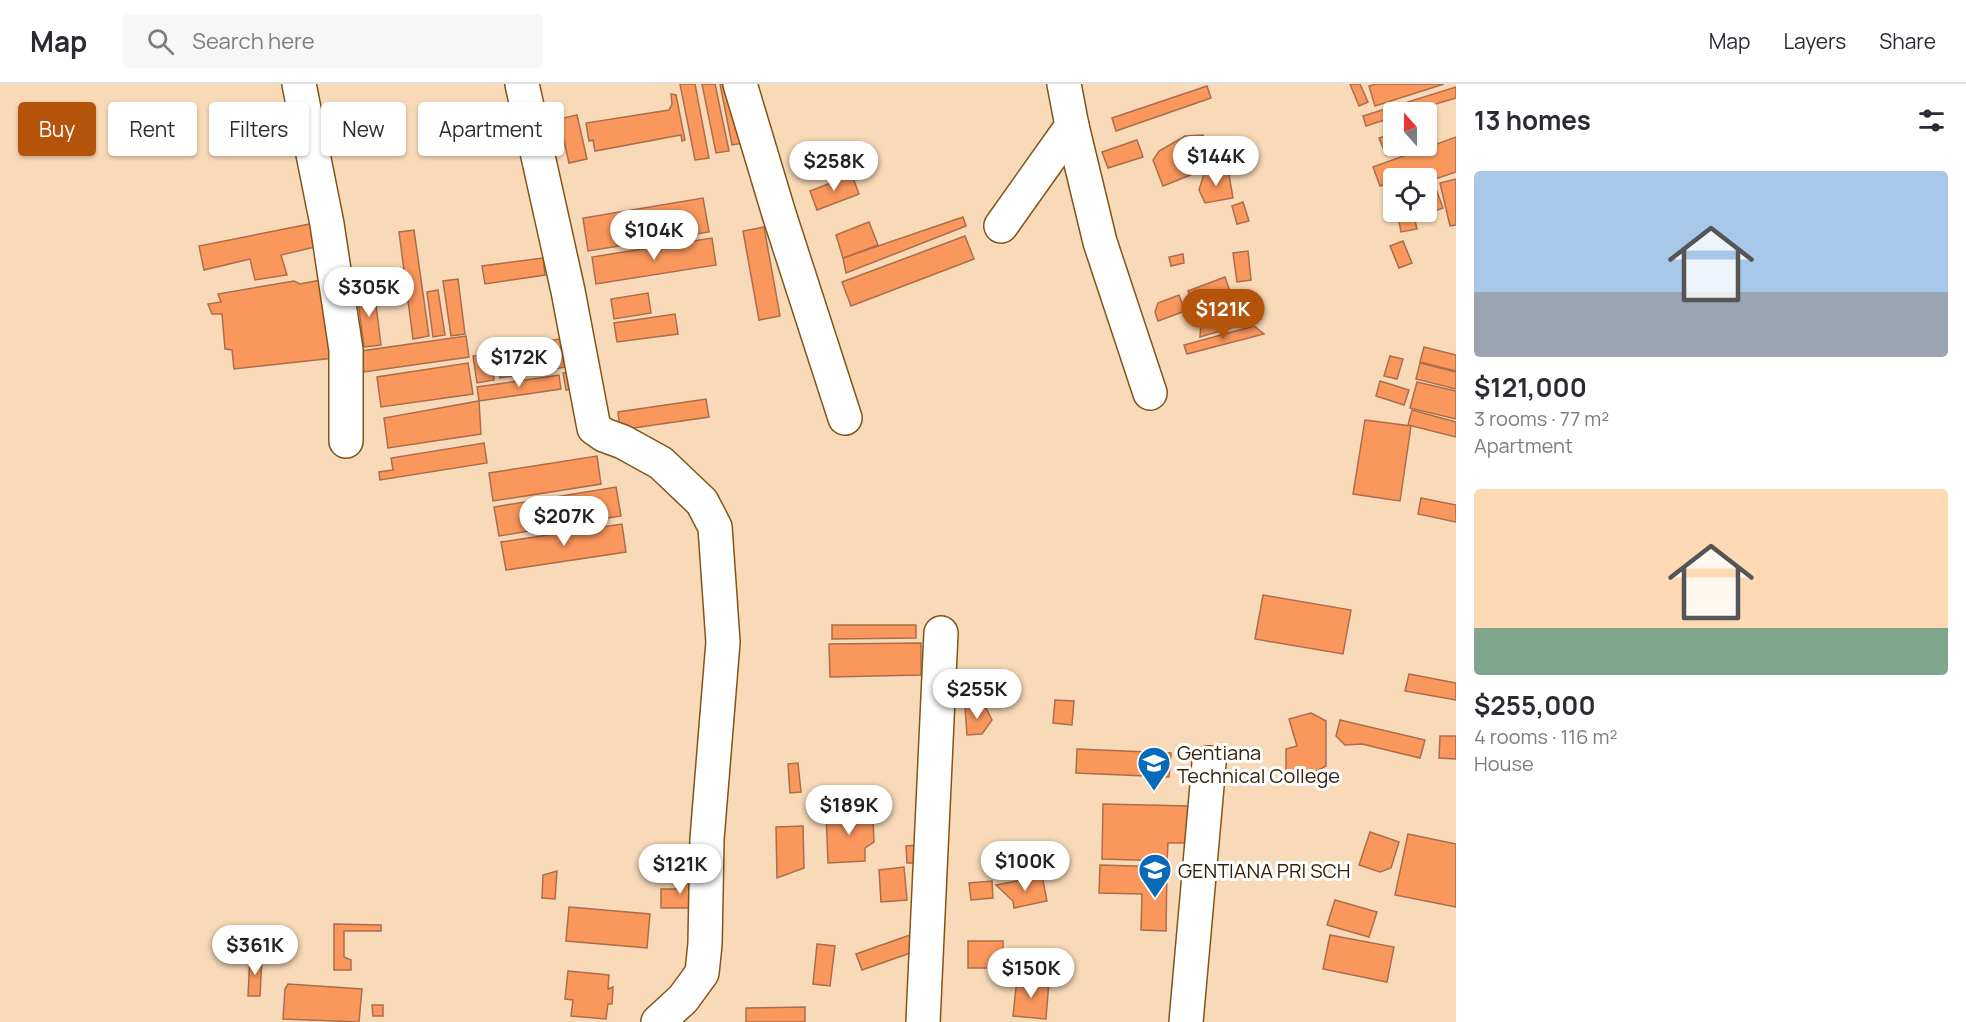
<!DOCTYPE html>
<html lang="en">
<head>
<meta charset="utf-8">
<style>
  :root { --surface:#fff; --page:#f7f7f7; --text:#2b2b33; --muted:#7c7c81; --line:#e1e1e2; --accent:#b45309 }
  body { margin:0; font-family:Manrope,sans-serif; background:var(--page); color:var(--text); height:100vh; display:flex; flex-direction:column; font-size:22px; white-space:nowrap }
  * { box-sizing:border-box; margin:0 }
  p { font-size:20px; color:var(--muted) }
  .icon { flex:none; width:33px; height:33px; fill:none; stroke:currentColor; stroke-width:2; stroke-linecap:round; stroke-linejoin:round }
  .map { position:relative; flex:1; overflow:hidden }
  .drawer { display:flex; flex-direction:column; background:var(--surface); width:510px }
  .drawer>* { flex:none }
  .top-card { position:absolute; left:18px; top:18px; width:570px; height:54px; display:flex; gap:12px }
  .needle { width:39px; rotate:339deg }
  .buttons { position:absolute; left:1383px; top:18px; display:grid; gap:12px }
  .buttons a { display:grid; place-items:center; width:54px; height:54px; border-radius:6px; background:var(--surface); box-shadow:0 2px 4px #0004; font-size:30px }
  .price { position:absolute; translate:-50% -51px; padding:0 14px; border-radius:21px; background:#fff; color:#222; font-size:20px; line-height:39px; filter:drop-shadow(0 2px 3px #0008) }
  .price::after { content:''; position:absolute; left:50%; top:36px; width:18px; height:14px; margin-left:-9px; background:inherit; clip-path:polygon(0 0,100% 0,50% 100%) }
  .price.current { background:var(--accent); color:#fff }
  ul { padding:0; list-style:none }
  li { display:grid; align-content:center; gap:12px; height:318px; padding:0 18px }
  li span { display:grid; place-items:center; height:186px; border-radius:6px; color:#555 }
  li>.icon { margin-inline-start:auto }
  span .icon { width:108px; height:108px; fill:#fffc; stroke-width:1 }
  li b { font-size:26px }
  h2 { display:flex; justify-content:space-between; align-items:center; height:72px; padding:0 18px; font-size:26px }
  .pill { padding:0 21px; border-radius:6px; background:var(--surface); box-shadow:0 2px 4px #0004; font-size:21px; line-height:54px }
  .pill.current { background:var(--accent); color:#fff }
  header { display:flex; align-items:center; gap:36px; box-sizing:border-box; height:84px; padding:0 30px; background:var(--surface); border-bottom:2px solid var(--line) }
  header strong { font-size:28px }
  nav { display:flex; gap:33px; margin-inline-start:auto; font-size:21px }
  .search { width:420px; height:54px; background:var(--page); display:flex; align-items:center; gap:15px; box-sizing:border-box; padding:0 21px; border-radius:6px; color:var(--muted); font-size:22px }
  main { display:flex; flex:1; min-height:0 }
  .map>svg:first-child { display:block }
  .building { fill:#fa975d; stroke:#ac6d4a; stroke-width:1.5 }
  .lines { fill:none; stroke-linecap:round; stroke-linejoin:round }
  .minor-casing { stroke:#815518; stroke-width:36 }
  .minor { stroke:#fff; stroke-width:33 }
  .labels { text-anchor:middle; dominant-baseline:central; stroke-width:6; stroke-linejoin:round; paint-order:stroke }
  .poi-label { font-size:20px; fill:#321f07; stroke:#fff; text-anchor:start }
</style>
</head>
<body>
<header>
<strong>Map</strong>
<div class="search"><svg class="icon" aria-label="search" viewBox="0 0 24 24"><circle cx="10" cy="10" r="6"/><path d="M15 15l6 6"/></svg>Search here</div>
<nav><a>Map</a><a>Layers</a><a>Share</a></nav>
</header>
<main>
<div class="map">
<svg width="1456" height="938" viewBox="0 0 1456 938">
  <rect width="100%" height="100%" fill="#f8dab8"/>
  <g class="building">
    <path d="M680,0h15l14,74 -14,2z"/>
    <path d="M702,0h13l14,67 -13,2z"/>
    <path d="M720,0h17l12,58 -17,3z"/>
    <path d="M1350,0h10l8,18 -9,4z"/>
    <path d="M1376,0h68l-69,22 -6,-20z"/>
    <path d="M1207,2l4,12 -95,33 -4,-13z"/>
    <path d="M1456,3v11l-47,14h-15v5l-28,9 -3,-10z"/>
    <path d="M671,10l5,1 9,45 -3,1 -1,-6 -86,16 -2,-11 -4,1 -3,-18 83,-13 3,-6z"/>
    <path d="M577,31l10,44 -18,4 -10,-44z"/>
    <path d="M1392,50l2,12h2l2,5 -12,4 -7,-17z"/>
    <path d="M1203,51l4,7 -14,7 -6,9 6,16 -30,12 -10,-26 6,-9 26,-15z"/>
    <path d="M1456,53v35l-27,9 -4,-11 -24,8h-7v3l-14,5 -7,-19z"/>
    <path d="M1137,56l6,17 -35,11 -6,-16z"/>
    <path d="M1228,85l5,29 -28,5 -6,-13 5,-16z"/>
    <path d="M852,91l7,19 -42,16 -7,-19z"/>
    <path d="M1456,95v46l-6,1 -10,-43z"/>
    <path d="M1435,102l8,22 -22,8 -1,-4h6v-23z"/>
    <path d="M703,114l6,34 -121,19 -5,-33z"/>
    <path d="M1243,118l6,19 -12,3 -5,-18z"/>
    <path d="M1397,128h16l4,17 -16,3z"/>
    <path d="M963,133l3,9 -120,47 -3,-15z"/>
    <path d="M869,138l9,23 -35,13 -7,-23z"/>
    <path d="M310,140l5,23 -34,8 6,20 -32,5 -5,-21 -46,11 -5,-24z"/>
    <path d="M764,143l16,89 -21,4 -16,-89z"/>
    <path d="M414,146l15,106 -16,3 -14,-107z"/>
    <path d="M965,152l9,23 -123,47 -9,-24z"/>
    <path d="M712,154l4,27 -120,19 -4,-27z"/>
    <path d="M1403,157l9,22 -13,5 -9,-22z"/>
    <path d="M1248,167l3,29 -14,2 -4,-29z"/>
    <path d="M1183,170l1,9 -13,3 -2,-9z"/>
    <path d="M543,174l2,17 -60,9 -3,-18z"/>
    <path d="M1225,193l9,26 -37,13 -9,-25z"/>
    <path d="M458,195l7,55 -14,2 -8,-55z"/>
    <path d="M321,196l13,78 -100,11 -2,-19 -7,-1 -3,-35h-10l-4,-10 13,-2 -3,-8 76,-13 6,3z"/>
    <path d="M374,205l7,56 -17,2 -7,-55z"/>
    <path d="M438,206l7,45 -12,2 -6,-45z"/>
    <path d="M648,209l3,20 -37,6 -3,-20z"/>
    <path d="M1179,211l6,16 -27,10 -3,-9 3,-9z"/>
    <path d="M1257,222l4,13 -61,18 1,-15z"/>
    <path d="M675,230l3,20 -61,8 -3,-19z"/>
    <path d="M1254,242l10,8 -77,20 -3,-9z"/>
    <path d="M466,252l3,21 -105,15 -3,-21z"/>
    <path d="M573,253l5,28 -78,13 -5,-29z"/>
    <path d="M1424,263l32,8v16l-36,-9z"/>
    <path d="M490,269l4,27 -17,3 -4,-27z"/>
    <path d="M1390,272l13,3 -6,20 -13,-3z"/>
    <path d="M468,279l5,31 -92,13 -4,-30z"/>
    <path d="M1420,279l36,9v17l-40,-10z"/>
    <path d="M577,287l3,16 -14,3 -3,-17z"/>
    <path d="M559,291l2,14 -82,12 -2,-14z"/>
    <path d="M1380,297l29,9 -5,15 -28,-9z"/>
    <path d="M1417,298l39,9v28l-46,-11z"/>
    <path d="M706,315l3,18 -89,13 -2,-18z"/>
    <path d="M479,317l2,33 -93,14 -4,-30z"/>
    <path d="M1412,326l44,12v15l-48,-12z"/>
    <path d="M1365,336l46,6 -11,75 -47,-7z"/>
    <path d="M484,359l3,20 -107,17 -1,-8 14,-2 -2,-12z"/>
    <path d="M597,372l4,28 -108,17 -4,-28z"/>
    <path d="M616,403l5,29 -122,20 -5,-29z"/>
    <path d="M1421,414l35,7v17l-38,-8z"/>
    <path d="M622,440l4,28 -120,18 -5,-28z"/>
    <path d="M1263,511l88,15 -8,44 -88,-15z"/>
    <path d="M832,541h84v13l-84,1z"/>
    <path d="M921,559v32l-91,2 -1,-33z"/>
    <path d="M1409,590l47,9v17l-51,-9z"/>
    <path d="M1055,616l19,1 -2,24 -19,-2z"/>
    <path d="M985,622l7,14 -10,14 -15,1 -2,-28z"/>
    <path d="M1311,629l15,8v45l-11,6h-29v-23l11,-3 -8,-27z"/>
    <path d="M1340,636l85,20 -5,18 -58,-14 -17,1 -9,-9z"/>
    <path d="M1440,652h16v23l-17,-1z"/>
    <path d="M1077,665l94,4 -2,24 -93,-4z"/>
    <path d="M798,679l3,29 -11,1 -2,-29z"/>
    <path d="M1103,720l87,2 -1,37h-21l-1,18 -65,-2z"/>
    <path d="M868,726v9h5l1,23 -9,6v13l-37,2 -2,-51z"/>
    <path d="M803,742l1,42 -27,10 -1,-51z"/>
    <path d="M1370,748l29,10 -8,26 -11,4 -21,-7z"/>
    <path d="M1408,750l48,10v63l-61,-12z"/>
    <path d="M919,761l1,18h-13l-1,-17z"/>
    <path d="M1100,781l67,2 -1,64 -25,-1 1,-36 -43,-1z"/>
    <path d="M904,783l3,33 -26,2 -2,-32z"/>
    <path d="M557,787l-2,28 -13,-1 1,-23z"/>
    <path d="M1042,792l5,25 -33,7 -1,-7 -17,-16z"/>
    <path d="M679,793h16v31h-34v-19h18z"/>
    <path d="M992,797l1,17 -22,2 -2,-17z"/>
    <path d="M1335,816l42,12 -8,25 -42,-12z"/>
    <path d="M569,823l81,7 -3,34 -81,-7z"/>
    <path d="M334,840l47,1v6h-37v26l7,3v10h-17z"/>
    <path d="M910,851l6,16 -54,19 -6,-16z"/>
    <path d="M1330,851l64,12 -7,35 -64,-13z"/>
    <rect x="968" y="857" width="35" height="27"/>
    <path d="M817,860l18,2 -5,40 -17,-2z"/>
    <path d="M250,871l12,1 -2,40h-12z"/>
    <path d="M568,887l41,4 -1,14 5,-2 -1,17h-4l-2,15 -35,-3 2,-16 -8,-1z"/>
    <path d="M1017,894l32,3 -3,38 -33,-3z"/>
    <path d="M288,900l74,5 -3,33 -76,-3 2,-30z"/>
    <path d="M372,921h11v11h-10z"/>
    <path d="M805,923v15h-59v-14z"/>
  </g>
  <g class="lines">
    <g class="minor-casing">
      <g id="minor">
        <path d="M299,0l28,140 19,126v91"/>
        <path d="M522,0l46,207 26,137 10,7 19,7 38,21 41,39 13,25 8,115 -16,197 -2,105 -3,29 -19,26 -25,23"/>
        <path d="M740,0l39,130 66,204"/>
        <path d="M1072,42l28,116 50,151"/>
        <path d="M1001,142l71,-100 -8,-42"/>
        <path d="M923,938l18,-389"/>
        <path d="M1186,938l23,-259"/>
      </g>
    </g>
    <use href="#minor" class="minor"/>
  </g>
  <defs>
    <g id="school-pin" transform="scale(1.725)"><path d="M0 17L-7.5 6A9.5 9.5 0 1 1 7.5 6Z" fill="#076bb8" stroke="#fff"/><path d="M0-5L7-2L0 1L-7-2ZM-4 1L0 2.5L4 1V4Q0 6-4 4Z" fill="#fff"/></g>
  </defs>
  <g fill-rule="evenodd">
    <use href="#school-pin" x="1154" y="679"/>
    <use href="#school-pin" x="1155" y="786"/>
  </g>
  <g class="labels">
    <g class="poi-label">
      <text x="1177" y="668">Gentiana<tspan x="1177" dy="23">Technical College</tspan></text>
      <text x="1178" y="786">GENTIANA PRI SCH</text>
    </g>
  </g>
</svg>
<div class="buttons">
<a><svg class="needle" viewBox="-14 -14 28 28"><path d="M0-13l5 13h-10z" fill="#e53935"/><path d="M0 13l5-13h-10z" fill="#7c7c81"/></svg></a>
<a><svg class="icon" aria-label="locate" viewBox="0 0 24 24"><circle cx="12" cy="12" r="6"/><path d="M12 2v4M12 18v4M2 12h4M18 12h4"/></svg></a>
</div>
<b class="price" style="left:1216px;top:103px">$144K</b>
<b class="price" style="left:834px;top:108px">$258K</b>
<b class="price" style="left:654px;top:177px">$104K</b>
<b class="price" style="left:369px;top:234px">$305K</b>
<b class="price current" style="left:1223px;top:256px">$121K</b>
<b class="price" style="left:519px;top:304px">$172K</b>
<b class="price" style="left:564px;top:463px">$207K</b>
<b class="price" style="left:977px;top:636px">$255K</b>
<b class="price" style="left:849px;top:752px">$189K</b>
<b class="price" style="left:1025px;top:808px">$100K</b>
<b class="price" style="left:680px;top:811px">$121K</b>
<b class="price" style="left:255px;top:892px">$361K</b>
<b class="price" style="left:1031px;top:915px">$150K</b>
<div class="top-card">
<a class="pill current">Buy</a>
<a class="pill">Rent</a>
<a class="pill">Filters</a>
<a class="pill">New</a>
<a class="pill">Apartment</a>
</div>
</div>
<section class="drawer">
<h2>13 homes<svg class="icon" aria-label="filters" viewBox="0 0 24 24"><path d="M4 7h16M4 17h16"/><circle cx="9" cy="7" r="2"/><circle cx="15" cy="17" r="2"/></svg></h2>
<ul>
<li><span style="background:linear-gradient(#a9c7e8 65%,#9aa5b1 0)"><svg class="icon" aria-label="home" viewBox="0 0 24 24"><path d="M3 11l9-7 9 7M6 9v11h12V9"/></svg></span><div><b>$121,000</b><p>3 rooms · 77 m²</p><p>Apartment</p></div></li>
<li><span style="background:linear-gradient(#ffd9b3 75%,#7fa58c 0)"><svg class="icon" aria-label="home" viewBox="0 0 24 24"><path d="M3 11l9-7 9 7M6 9v11h12V9"/></svg></span><div><b>$255,000</b><p>4 rooms · 116 m²</p><p>House</p></div></li>
</ul>
</section>
</main>
</body>
</html>
